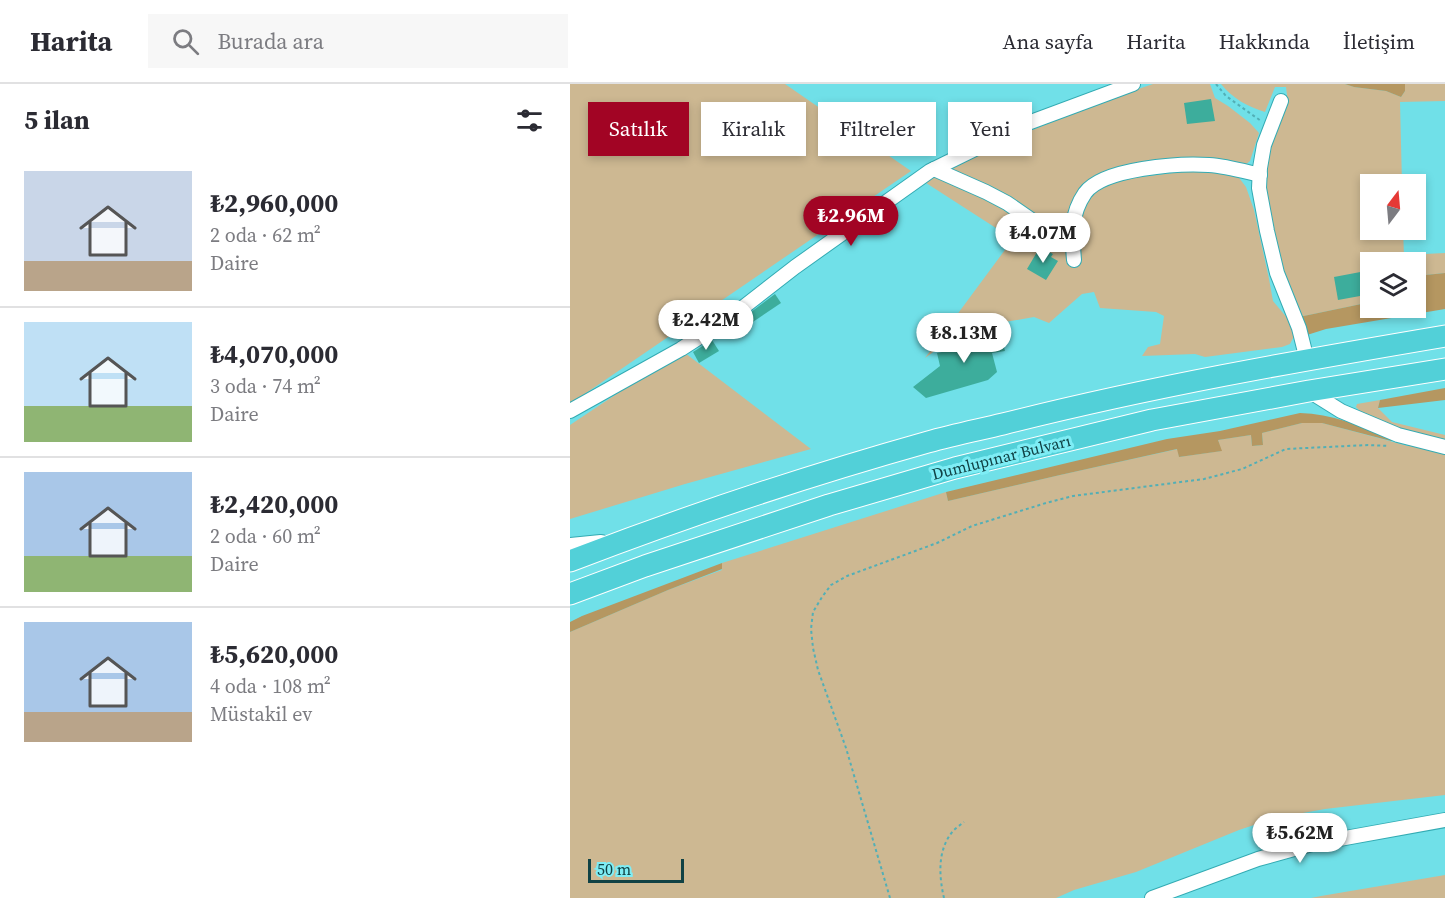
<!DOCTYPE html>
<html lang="tr">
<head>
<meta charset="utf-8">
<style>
  :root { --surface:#fff; --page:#f7f7f7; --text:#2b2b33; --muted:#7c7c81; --line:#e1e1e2; --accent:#a20424 }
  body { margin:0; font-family:"Source Serif 4",serif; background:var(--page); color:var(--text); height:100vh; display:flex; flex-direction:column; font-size:22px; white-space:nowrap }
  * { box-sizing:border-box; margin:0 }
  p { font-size:20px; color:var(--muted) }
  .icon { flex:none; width:33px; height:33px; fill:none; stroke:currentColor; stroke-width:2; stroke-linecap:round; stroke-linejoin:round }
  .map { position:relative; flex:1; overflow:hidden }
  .details { display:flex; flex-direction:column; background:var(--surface); width:570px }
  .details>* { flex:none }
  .banner { position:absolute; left:18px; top:18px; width:570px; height:54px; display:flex; gap:12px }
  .needle { width:39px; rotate:16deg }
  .tools { position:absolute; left:790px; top:90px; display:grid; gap:12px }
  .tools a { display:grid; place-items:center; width:66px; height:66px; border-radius:0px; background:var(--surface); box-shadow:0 3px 9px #0003; font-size:30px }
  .scale { position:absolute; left:18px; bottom:15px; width:96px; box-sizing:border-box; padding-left:6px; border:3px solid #104245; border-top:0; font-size:16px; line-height:21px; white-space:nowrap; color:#104245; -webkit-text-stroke:4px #7eedf5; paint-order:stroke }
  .price { position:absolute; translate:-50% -51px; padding:0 14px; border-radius:21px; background:#fff; color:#222; font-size:20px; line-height:39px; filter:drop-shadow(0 2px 3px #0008) }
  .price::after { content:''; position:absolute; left:50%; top:36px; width:18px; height:14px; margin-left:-9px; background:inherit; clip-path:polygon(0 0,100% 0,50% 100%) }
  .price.on { background:var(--accent); color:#fff }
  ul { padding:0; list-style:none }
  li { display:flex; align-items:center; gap:18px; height:150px; padding:0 24px }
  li+li { border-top:2px solid var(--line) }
  li span { display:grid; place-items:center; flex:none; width:168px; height:120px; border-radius:0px; color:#555 }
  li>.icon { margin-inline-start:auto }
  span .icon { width:72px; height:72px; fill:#fffc; stroke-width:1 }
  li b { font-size:26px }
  h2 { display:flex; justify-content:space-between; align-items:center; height:72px; padding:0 24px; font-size:26px }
  .tag { padding:0 21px; border-radius:0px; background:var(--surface); box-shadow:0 3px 9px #0003; font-size:21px; line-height:54px }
  .tag.on { background:var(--accent); color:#fff }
  header { display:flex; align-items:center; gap:36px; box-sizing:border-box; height:84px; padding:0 30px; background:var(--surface); border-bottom:2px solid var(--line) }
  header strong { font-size:28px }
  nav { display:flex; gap:33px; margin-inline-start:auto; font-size:21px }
  .search { width:420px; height:54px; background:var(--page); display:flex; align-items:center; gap:15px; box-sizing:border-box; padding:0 21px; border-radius:0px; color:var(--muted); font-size:22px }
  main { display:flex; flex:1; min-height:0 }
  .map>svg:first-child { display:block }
  .green { fill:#cdb892 }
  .forest { fill:#b59761 }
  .building { fill:#3dad9c }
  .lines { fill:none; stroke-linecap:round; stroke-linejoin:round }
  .minor-casing { stroke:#33abb3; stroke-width:16 }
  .secondary-casing { stroke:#33abb3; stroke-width:20 }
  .trunk-casing { stroke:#fff; stroke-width:23 }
  .path { stroke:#52afb6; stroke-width:2; stroke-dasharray:3 3; stroke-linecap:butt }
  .minor { stroke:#fff; stroke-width:14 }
  .secondary { stroke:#fff; stroke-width:18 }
  .trunk { stroke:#52d0d8; stroke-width:21 }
  .labels { text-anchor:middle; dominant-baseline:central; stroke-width:6; stroke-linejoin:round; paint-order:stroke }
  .street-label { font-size:16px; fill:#104245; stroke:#7eedf5 }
</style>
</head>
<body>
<header>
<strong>Harita</strong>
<div class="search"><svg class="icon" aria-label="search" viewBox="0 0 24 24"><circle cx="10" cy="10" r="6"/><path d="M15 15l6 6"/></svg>Burada ara</div>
<nav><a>Ana sayfa</a><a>Harita</a><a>Hakkında</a><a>İletişim</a></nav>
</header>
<main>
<section class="details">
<h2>5 ilan<svg class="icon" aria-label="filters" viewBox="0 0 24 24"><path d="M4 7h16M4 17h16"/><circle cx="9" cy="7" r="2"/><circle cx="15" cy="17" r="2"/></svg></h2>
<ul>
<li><span style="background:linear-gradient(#c9d6e8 75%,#b9a48a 0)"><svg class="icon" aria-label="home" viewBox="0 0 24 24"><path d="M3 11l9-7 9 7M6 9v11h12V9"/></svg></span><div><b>₺2,960,000</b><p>2 oda · 62 m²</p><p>Daire</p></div></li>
<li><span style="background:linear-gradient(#bfe0f5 70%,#8fb573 0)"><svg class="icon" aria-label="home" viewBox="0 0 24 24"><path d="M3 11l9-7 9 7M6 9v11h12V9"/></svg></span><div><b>₺4,070,000</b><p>3 oda · 74 m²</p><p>Daire</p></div></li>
<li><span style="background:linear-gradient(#a9c7e8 70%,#8fb573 0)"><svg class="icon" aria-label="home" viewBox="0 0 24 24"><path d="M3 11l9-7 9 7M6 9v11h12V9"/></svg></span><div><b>₺2,420,000</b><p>2 oda · 60 m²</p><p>Daire</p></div></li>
<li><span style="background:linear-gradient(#a9c7e8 75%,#b9a48a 0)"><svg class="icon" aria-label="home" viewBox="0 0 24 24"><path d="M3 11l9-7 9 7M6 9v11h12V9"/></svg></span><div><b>₺5,620,000</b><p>4 oda · 108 m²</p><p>Müstakil ev</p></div></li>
</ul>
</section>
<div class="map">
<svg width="875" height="814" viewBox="0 0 875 814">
  <rect width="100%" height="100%" fill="#70e0e8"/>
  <g class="green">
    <path d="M0,0h215l126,87 -341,233z"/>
    <path d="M583,0h57l5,14 13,8 22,17 9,10 -9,28 -6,5 -34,-5 -117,20 -15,10 -11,23 -1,23 8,30 5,-3 -1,-44 13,-25 24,-15 91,-11 31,6 9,12 8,23 15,69 4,22 15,18 7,15 -5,10 -8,3 -77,10 -10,-3 -53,2 6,-9 12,-3 4,-28 -8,-4 -56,-4 -6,-16 -12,2 -33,29 -15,-6 -69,12 -40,29 88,-119 -90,-58 34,-19 137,-58z"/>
    <path d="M651,0h124l9,3 32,4 15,6 4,-6v-7h40v17l-45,1 2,82h-31v46h32l1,25 41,-2v20l-29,3v-14h-45v40l-72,15 -13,-28 -23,-102 -1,-26 15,-44 10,-22 -1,-8h-11l-10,25c-18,-6 -32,-13 -44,-28z"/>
    <path d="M115,269l126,96 -126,35 -115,35v-94l60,-40z"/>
    <path d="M810,316l-2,8 14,14 53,13v6c-19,-5 -78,-19 -89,-34l1,-3z"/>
    <path d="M732,339h20l86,23 5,-3 32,10v342l-120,14 -50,9 -36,12 -103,42 -62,18 -18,8h-486v-266l98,-42 54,-20v-7l224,-71 2,9 112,-26 118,-26 1,8 42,-6 -3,-11 33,-5 1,11 11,-1 -1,-12z"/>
    <path d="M875,791v23h-134l10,-2z"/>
  </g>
  <g class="forest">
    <path d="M775,0h60v7l-4,6 -15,-6 -32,-4z"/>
    <path d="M875,189v36l-119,20 -19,6 -8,-18 72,-15v6h45v-32z"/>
    <path d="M875,304v12l-67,8 2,-8z"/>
    <path d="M730,329c31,1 61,13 91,23l2,3 -2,2 -69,-18h-20l-40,10 1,12 -11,1 -1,-11 -33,5 4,11 -43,6 -2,-8 -117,26 -112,26 -2,-9 221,-53 53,-8z"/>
    <path d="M152,479v6l-54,21 -98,42v-10l12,-6z"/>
  </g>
  <g class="building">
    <path d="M641,15l4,22 -28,3 -3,-21z"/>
    <path d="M470,163l13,7 -2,3 7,4 -12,19 -19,-11z"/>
    <path d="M801,186v24l-33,6 -4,-23z"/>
    <path d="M205,210l6,9 -49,33 -5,-6z"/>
    <path d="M429,243l6,24 -13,2 5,19 -9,8 -62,18 -13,-11 27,-21 -3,-13 29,-6 -3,-13z"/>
    <path d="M142,256l7,11 -20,12 -6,-11z"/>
  </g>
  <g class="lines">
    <g class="minor-casing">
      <g id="minor">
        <path d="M711,17l-17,44 -4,23 -1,20 8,43 10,42 22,55 8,32"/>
        <path d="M364,85l52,23 21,11 26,18 20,6 19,3"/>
        <path d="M504,176c-2,-25 -4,-45 11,-67 18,-25 95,-30 124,-28 17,1 34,6 51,10"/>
        <path d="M739,307l32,20 57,24 47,12"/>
        <path d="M0,327l111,-62 51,-33 63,-49 135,-96 98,-48 105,-39"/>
        <path d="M582,814l106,-39 54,-15 133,-24"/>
      </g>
    </g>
    <g class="secondary-casing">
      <path id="secondary" d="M0,463l31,-3"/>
    </g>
    <g class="trunk-casing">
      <g id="trunk">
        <path d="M0,477c117,-45 237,-85 358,-119 25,-7 50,-12 75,-18 146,-37 294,-63 442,-88"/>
        <path d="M0,510l75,-28 184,-61 126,-37 197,-48 157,-29 136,-22"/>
      </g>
    </g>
    <g class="path">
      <path d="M646,0l10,12 35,25"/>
      <path d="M320,814l-44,-150 -28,-78 -5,-22 -2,-19 2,-17 9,-15 9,-12 16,-9 90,-33 35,-17 74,-23 27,-7 131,-17 38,-10 44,-20 82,-4 21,1"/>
      <path d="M374,814c-5,-22 -7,-48 9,-67 3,-3 7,-6 11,-9"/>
    </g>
    <use href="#minor" class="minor"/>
    <use href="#secondary" class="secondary"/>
    <use href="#trunk" class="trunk"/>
  </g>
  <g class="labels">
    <g class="street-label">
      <text transform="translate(431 373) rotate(-14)">Dumlupınar Bulvarı</text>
    </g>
  </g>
</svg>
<div class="tools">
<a><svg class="needle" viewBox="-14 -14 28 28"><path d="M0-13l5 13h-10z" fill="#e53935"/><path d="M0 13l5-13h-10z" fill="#7c7c81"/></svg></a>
<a><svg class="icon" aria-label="layers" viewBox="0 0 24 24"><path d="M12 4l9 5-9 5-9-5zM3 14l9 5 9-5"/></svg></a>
</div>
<div class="scale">50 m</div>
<b class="price on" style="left:281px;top:163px">₺2.96M</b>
<b class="price" style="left:473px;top:180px">₺4.07M</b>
<b class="price" style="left:136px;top:267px">₺2.42M</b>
<b class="price" style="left:394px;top:280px">₺8.13M</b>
<b class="price" style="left:730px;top:780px">₺5.62M</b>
<div class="banner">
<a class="tag on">Satılık</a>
<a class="tag">Kiralık</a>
<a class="tag">Filtreler</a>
<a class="tag">Yeni</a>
</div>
</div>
</main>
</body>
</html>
